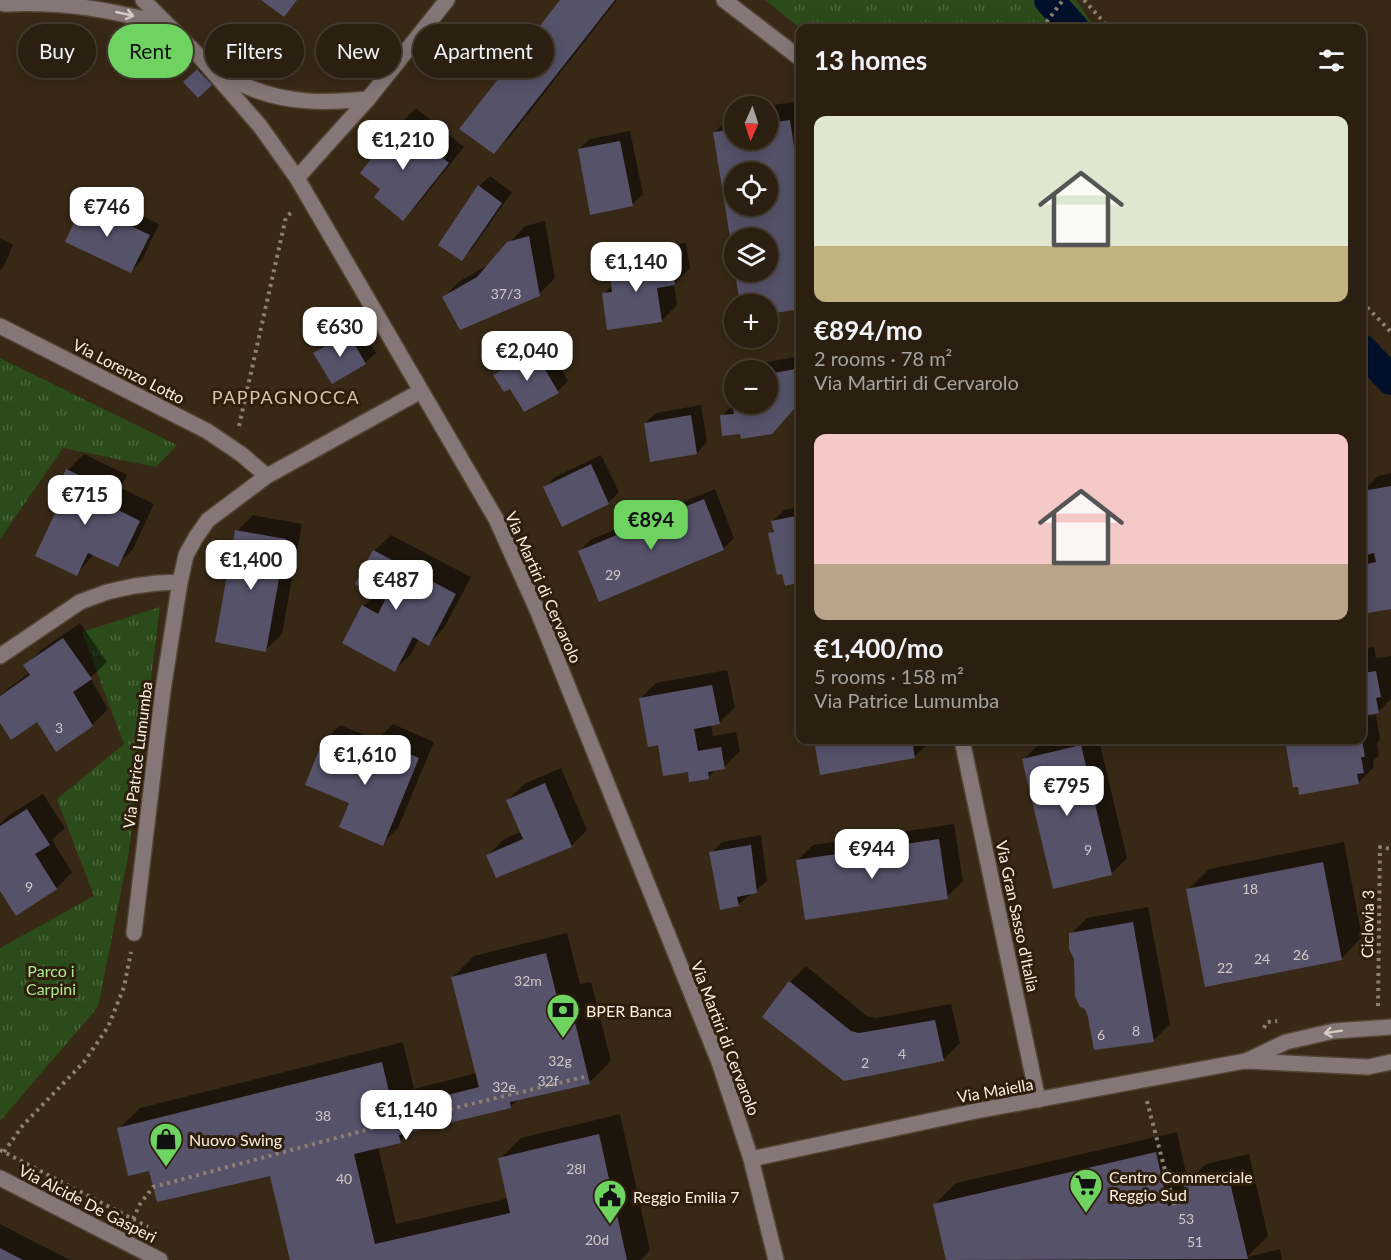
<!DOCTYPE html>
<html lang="en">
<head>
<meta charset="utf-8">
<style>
  :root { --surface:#2a1f10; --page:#362c1e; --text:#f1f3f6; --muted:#a5a29f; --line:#463d30; --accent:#6ed361 }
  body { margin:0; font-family:Lato,sans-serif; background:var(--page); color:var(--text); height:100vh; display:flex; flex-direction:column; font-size:22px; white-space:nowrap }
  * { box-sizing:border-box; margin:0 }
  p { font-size:20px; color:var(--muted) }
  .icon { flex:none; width:33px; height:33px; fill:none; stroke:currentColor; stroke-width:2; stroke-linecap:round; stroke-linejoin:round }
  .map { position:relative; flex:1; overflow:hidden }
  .side { position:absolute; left:796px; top:24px; width:570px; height:720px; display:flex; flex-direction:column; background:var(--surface); border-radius:12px; box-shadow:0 3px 15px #0003,0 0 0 2px var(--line) }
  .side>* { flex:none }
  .top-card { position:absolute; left:18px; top:24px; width:570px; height:54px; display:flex; gap:12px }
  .needle { width:39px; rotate:183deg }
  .controls { position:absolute; left:724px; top:96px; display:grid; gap:12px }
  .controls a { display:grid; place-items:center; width:54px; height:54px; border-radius:50%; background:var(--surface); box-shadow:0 3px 15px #0003,0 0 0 2px var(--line); font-size:30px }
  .price { position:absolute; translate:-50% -51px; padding:0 14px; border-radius:12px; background:#fff; color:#222; font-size:20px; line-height:39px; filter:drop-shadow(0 2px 3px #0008) }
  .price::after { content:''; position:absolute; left:50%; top:36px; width:18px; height:14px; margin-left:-9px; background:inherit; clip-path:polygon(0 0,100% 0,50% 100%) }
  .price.current { background:var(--accent); color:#111 }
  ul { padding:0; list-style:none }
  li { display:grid; align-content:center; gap:12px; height:318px; padding:0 18px }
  li span { display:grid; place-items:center; height:186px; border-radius:12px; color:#555 }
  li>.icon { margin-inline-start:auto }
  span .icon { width:108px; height:108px; fill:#fffc; stroke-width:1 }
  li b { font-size:26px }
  h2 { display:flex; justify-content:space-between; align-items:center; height:72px; padding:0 18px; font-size:26px }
  .pill { padding:0 21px; border-radius:27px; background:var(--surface); box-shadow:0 3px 15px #0003,0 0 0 2px var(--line); font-size:21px; line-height:54px }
  .pill.current { background:var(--accent); color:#111 }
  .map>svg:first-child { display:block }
  .park { fill:url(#park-tufts) }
  .shadow { fill:#0007; fill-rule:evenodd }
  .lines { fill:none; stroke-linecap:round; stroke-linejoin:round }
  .canal { stroke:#00102b; stroke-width:30 }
  .building { fill:#56526a; fill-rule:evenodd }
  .minor-casing { stroke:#534533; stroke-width:18 }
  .path { stroke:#8d8070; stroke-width:4; stroke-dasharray:3 4.5; stroke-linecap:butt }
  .minor { stroke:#857778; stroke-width:15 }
  .oneway { stroke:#d7ccc4 }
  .labels { text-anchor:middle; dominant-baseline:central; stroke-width:6; stroke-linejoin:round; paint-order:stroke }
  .number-label { font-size:14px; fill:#d1c8c6 }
  .street-label { font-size:16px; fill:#faf0e4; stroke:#2e1f0c }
  .park-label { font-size:16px; fill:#adeb92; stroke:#2e1f0c }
  .poi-label { font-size:16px; fill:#faf0e4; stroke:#2e1f0c; text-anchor:start }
  .neighbourhood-label { font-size:18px; letter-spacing:1.5px; fill:#d9c5ae; stroke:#2e1f0c }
</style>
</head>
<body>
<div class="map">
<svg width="1391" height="1260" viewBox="0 0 1391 1260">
  <defs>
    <pattern id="park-tufts" width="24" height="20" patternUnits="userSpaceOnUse" patternTransform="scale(1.5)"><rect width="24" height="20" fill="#2b4c1a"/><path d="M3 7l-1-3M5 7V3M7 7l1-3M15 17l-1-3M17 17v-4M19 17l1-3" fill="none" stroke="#4b663b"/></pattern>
  </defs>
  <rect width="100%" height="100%" fill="#382916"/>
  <g class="park">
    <path d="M765,0h311l19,28 -294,1z"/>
    <path d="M0,358l177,87 -21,22 -93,-19 -63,91z"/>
    <path d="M160,607l-31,244 -31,156 -98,114v-173l94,-52 -37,-97 67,-55 -42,-112z"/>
  </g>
  <g class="shadow">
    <path d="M562,0h55l-107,137 -16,15z"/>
    <path d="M203,66l12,13 -17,17 -13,-14z"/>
    <path d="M801,101v207l-33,5v-9h-26l-5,-32h31v-34h-33v23l-20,-129 20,-20v28h33l-1,-34zM735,172h33v34h-33z"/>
    <path d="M416,108l48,39 -45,56 -16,16 -3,-95z"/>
    <path d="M630,131l13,63 -11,11 -53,-56 11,-10z"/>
    <path d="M490,176l22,16 -40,57 -10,10 17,-73z"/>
    <path d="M95,194l64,30 -17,36 -11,11 -47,-67z"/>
    <path d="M545,221l10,57 -16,16 -95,3 16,-16 30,-17 35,-38z"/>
    <path d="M0,238l13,7 -9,21 -4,4z"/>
    <path d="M686,243l4,25 -16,16 3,21 -16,16 -57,-27 9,-10 -2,-17 16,-16z"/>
    <path d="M359,323l17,30 -11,10 -50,-10 11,-10z"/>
    <path d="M545,342l23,39 -10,10 -47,-4 -16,-12 11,-10z"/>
    <path d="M801,356v45l-30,32h-30l-19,-17 12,-13 -4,-21 5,-5v27h33v-34h-27l5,-4z"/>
    <path d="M701,405l6,37 -10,11 -52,-30 11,-10z"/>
    <path d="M84,454l43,21 -6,13 33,16 -21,45 -16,16 -23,-11 -17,20 -19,-63 10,-41z"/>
    <path d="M601,455l18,37 -11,11 -63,-16 10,-10z"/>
    <path d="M1391,473v134l-29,1v-62h5l-1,-4 -4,1v-51l16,-16z"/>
    <path d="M715,489l19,49 -11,11 -143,2 10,-11z"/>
    <path d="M801,507v74l-31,-47 5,-5 -2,-8 11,-11z"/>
    <path d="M253,515l49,9 -20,110 -16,16 -29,-119z"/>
    <path d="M391,535l80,42 -27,51 -15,16 -10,-5 -8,15 -16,16 -31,-64 12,-12 -19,-10 18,-34z"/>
    <path d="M80,623l27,39 -17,16 18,31 -16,16 -54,-5h-38v-25l30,-23 -5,-6 16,-16z"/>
    <path d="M1374,647l2,11 15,-2v43l-13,13 -8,1v3l6,-1 4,24 -3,4 2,12 -6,6 1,6 -16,16 -71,-36 4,-4v-3h71v-91z"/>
    <path d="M727,670l8,37 -16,16 -8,1 2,12 23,-4 4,19 -16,16 -7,2 -9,8 -19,-7 -30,-27 -19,-44 16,-16z"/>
    <path d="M393,724l41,18 -36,86 -16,16 -31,-42 -27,-61 16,-16 37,15z"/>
    <path d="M816,740h116l-17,16 -94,17z"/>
    <path d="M1055,740h44l28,118 -16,16 -87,-115 16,-16z"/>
    <path d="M561,768l26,62 -16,16 -83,9 16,-16 17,-7 -13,-32 16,-16z"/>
    <path d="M43,794l22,34 -13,12 20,32 -15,16 -41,26 -16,-26v-64l8,-8z"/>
    <path d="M954,824l9,57 -16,16 -150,-36 16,-16z"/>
    <path d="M761,835l6,46 -29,24 -27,-52 11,-11z"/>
    <path d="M1344,842l18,95 -21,22 -153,-69 21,-21z"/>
    <path d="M1148,907l22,117 -16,16 -65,-23 -18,-83 16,-16z"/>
    <path d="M567,933l13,51 11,-2 20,79 -21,21 -71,17 -9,8 -100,24 -10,10 -22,5 18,78 113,-26 -9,-39 21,-21 99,-24 30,136 -9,10h-349l-20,-86 -122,-5 -31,-40 21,-21 263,-66 11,47 63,-16 -24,-96 21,-21z"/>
    <path d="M806,966l61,50 9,2 75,-14 9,39 -16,16 -100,20 -54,-97z"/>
    <path d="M1177,1132l11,50 18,-18 43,-10 19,82 -21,21 33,-8 2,11h-335l-12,-56 21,-21z"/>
    <path d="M0,1224l70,36h-70z"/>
  </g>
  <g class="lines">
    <g class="canal">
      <path d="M1049,0l25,28"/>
      <path d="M1362,349l29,31"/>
    </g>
  </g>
  <g class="building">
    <path d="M261,0h36l-13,17z"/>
    <path d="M560,0h55l-121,154 -35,-25z"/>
    <path d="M197,69l15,16 -14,13 -15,-16z"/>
    <path d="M790,120l11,73v116l-33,5v-10h-28l-5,-32h33v-34h-33l-1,24 -21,-130 22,-3v11h33v-17zM735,172h33v34h-33z"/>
    <path d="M399,123l50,40 -46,58 -29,-24 6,-8 -20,-16z"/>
    <path d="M620,141l13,65 -43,9 -12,-66z"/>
    <path d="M478,185l24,18 -40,58 -24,-16z"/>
    <path d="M83,203l67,32 -19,38 -66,-31z"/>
    <path d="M529,236l11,60 -80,34 -18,-33 35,-20 30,-35z"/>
    <path d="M671,258l4,27 -18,3 5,34 -55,8 -5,-37 10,-1 -3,-26z"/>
    <path d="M348,333l18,31 -34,20 -19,-31z"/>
    <path d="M534,351l25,42 -35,19 -14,-23 -6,3 -11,-17z"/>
    <path d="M801,368v33l-29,33 -31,5 -1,-5 -18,2 -2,-21 14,-1 -6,-33 7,-1v24h33v-30z"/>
    <path d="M691,415l6,39 -47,8 -6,-39z"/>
    <path d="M591,464l18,40 -47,23 -19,-40z"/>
    <path d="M66,469l47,22 -7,13 34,17 -22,46 -30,-14 -11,23 -42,-20 21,-45 -8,-3z"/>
    <path d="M1391,486v123l-29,5v-49l14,-3 -2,-9 -7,2 -2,-11 -3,1v-54z"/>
    <path d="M704,499l20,51 -125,52 -21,-51z"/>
    <path d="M801,515v67l-16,4 -3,-12 -5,1 -9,-42 6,-1 -3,-11z"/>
    <path d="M235,530l51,9 -20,113 -51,-10z"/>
    <path d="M373,550l83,44 -27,52 -16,-9 -18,35 -53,-29 20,-38 16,9 7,-14 -30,-16z"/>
    <path d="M63,638l29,41 -19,13 20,34 -37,26 -19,-30 -26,18 -11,-17v-27l30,-21 -7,-10z"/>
    <path d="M1376,671l5,26 -5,1 3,15 -17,3v-43z"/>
    <path d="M712,685l8,39 -26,5 4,22 23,-4 4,22 -17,3 1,7 -20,3 -1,-10 -25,4 -5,-31 -10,2 -9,-49z"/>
    <path d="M376,739l43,19 -36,88 -44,-19 10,-24 -44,-18 18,-45 45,19z"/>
    <path d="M814,740h98l3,18 -95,17z"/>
    <path d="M1289,740h73l3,17h-4l3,16 -7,1 2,10 -60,11 -1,-8h-5l-7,-41h5z"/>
    <path d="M1081,745l31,130 -59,14 -31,-130z"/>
    <path d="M545,783l27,64 -76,31 -10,-23 37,-16 -17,-39z"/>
    <path d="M27,809l23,36 -15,9 22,35 -41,27 -16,-25v-65z"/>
    <path d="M939,839l9,60 -143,21 -9,-60z"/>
    <path d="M751,845l6,48 -20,4 2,9 -19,4 -11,-58z"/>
    <path d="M1323,862l19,98 -137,27 -19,-98z"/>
    <path d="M1133,922l21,120 -60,8 -6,-33 -3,-8 -5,-2 -5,-11 -1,-37 -5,-10v-16z"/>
    <path d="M546,953l13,52 11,-3 20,82 -80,18 1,6 -112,27 2,8 -47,11 21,90 135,-31 -12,-55 101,-24 28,126h-337l-20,-84 -113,26 -8,-31 -21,5 -11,-48 265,-66 11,47 86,-22 -28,-110z"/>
    <path d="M789,981l62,50 8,2 76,-13 9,41 -100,20 -82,-64z"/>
    <path d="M1156,1152l12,54 20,-5 -5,-17 45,-10 20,85 -302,1 -13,-56z"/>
    <path d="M0,1248l23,12h-23z"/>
  </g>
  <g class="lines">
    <g class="minor-casing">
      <g id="minor">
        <path d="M143,0l58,58 59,68 37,52 199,341 42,93 181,450 32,97 25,101"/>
        <path d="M724,0l77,59"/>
        <path d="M4,4c61,-3 104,6 162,20"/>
        <path d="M216,67c11,7 21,16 32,20 40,17 78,16 120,12"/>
        <path d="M297,178l71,-79 79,-99"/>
        <path d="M0,326l207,105 34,23 26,22"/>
        <path d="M0,656l80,-54 27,-10 27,-6 24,-3 22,-1"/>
        <path d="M962,740l76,360"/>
        <path d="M134,933l29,-243 17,-108 6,-27 10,-18 12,-17 59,-44 154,-85"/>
        <path d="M1246,1061l40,-19 48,-11 57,-4"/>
        <path d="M751,1159l225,-48 269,-50 123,6 23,-5"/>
        <path d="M0,1178l160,82"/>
      </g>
    </g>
    <g class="path">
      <path d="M1084,0l25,28"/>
      <path d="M1042,28l21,-28"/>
      <path d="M1362,302l29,30"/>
      <path d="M239,426l47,-209 7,-6"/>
      <path d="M1378,1006l2,-159 11,2"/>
      <path d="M1264,1028l3,-6 10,-1"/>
      <path d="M1147,1101l27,104"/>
      <path d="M0,1150l148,77"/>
      <path d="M4,1152l19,-27 61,-63 24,-35 16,-40 7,-35"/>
      <path d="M133,1219l7,-15 13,-17 243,-65 192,-46"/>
    </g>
    <use href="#minor" class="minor"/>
  </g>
  <defs><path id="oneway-shaft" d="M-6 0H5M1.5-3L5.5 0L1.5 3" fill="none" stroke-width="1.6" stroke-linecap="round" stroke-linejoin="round" transform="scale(1.5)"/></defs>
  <g class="oneway">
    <use href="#oneway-shaft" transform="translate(125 14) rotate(13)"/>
    <use href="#oneway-shaft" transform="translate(1333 1032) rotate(171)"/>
  </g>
  <defs>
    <g id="bank-pin" transform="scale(1.725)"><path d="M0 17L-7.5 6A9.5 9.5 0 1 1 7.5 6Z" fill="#6ed361" stroke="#2e1f0c"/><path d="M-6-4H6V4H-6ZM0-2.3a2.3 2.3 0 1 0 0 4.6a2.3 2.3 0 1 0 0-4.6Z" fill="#111"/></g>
    <g id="shop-pin" transform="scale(1.725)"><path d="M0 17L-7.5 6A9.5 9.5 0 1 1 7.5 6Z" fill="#6ed361" stroke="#2e1f0c"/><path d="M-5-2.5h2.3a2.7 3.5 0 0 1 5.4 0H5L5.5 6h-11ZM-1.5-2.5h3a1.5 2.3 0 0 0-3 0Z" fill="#111"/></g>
    <g id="supermarket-pin" transform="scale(1.725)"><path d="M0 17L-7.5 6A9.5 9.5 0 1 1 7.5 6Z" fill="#6ed361" stroke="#2e1f0c"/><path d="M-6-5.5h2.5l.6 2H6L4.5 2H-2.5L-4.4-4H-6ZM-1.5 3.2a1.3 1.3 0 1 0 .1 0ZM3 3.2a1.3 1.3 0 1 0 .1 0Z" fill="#111"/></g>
    <g id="civic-pin" transform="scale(1.725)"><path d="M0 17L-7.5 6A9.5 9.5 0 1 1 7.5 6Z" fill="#6ed361" stroke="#2e1f0c"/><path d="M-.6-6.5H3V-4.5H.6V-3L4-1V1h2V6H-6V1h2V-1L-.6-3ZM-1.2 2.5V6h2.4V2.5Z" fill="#111"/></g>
  </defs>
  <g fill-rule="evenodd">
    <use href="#bank-pin" x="563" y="1010"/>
    <use href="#shop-pin" x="166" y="1139"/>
    <use href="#supermarket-pin" x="1086" y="1185"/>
    <use href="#civic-pin" x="610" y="1196"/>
  </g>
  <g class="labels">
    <g class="number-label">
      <text x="506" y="293">37/3</text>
      <text x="613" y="574">29</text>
      <text x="59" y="727">3</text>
      <text x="1088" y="849">9</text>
      <text x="29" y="886">9</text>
      <text x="1250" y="888">18</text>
      <text x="1301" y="954">26</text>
      <text x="1262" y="958">24</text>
      <text x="1225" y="967">22</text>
      <text x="528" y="980">32m</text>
      <text x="1136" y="1030">8</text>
      <text x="1101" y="1034">6</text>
      <text x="902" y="1053">4</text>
      <text x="560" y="1060">32g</text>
      <text x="865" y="1062">2</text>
      <text x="548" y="1080">32f</text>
      <text x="504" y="1086">32e</text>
      <text x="323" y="1115">38</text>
      <text x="576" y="1168">28l</text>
      <text x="344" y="1178">40</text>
      <text x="1186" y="1218">53</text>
      <text x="597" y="1239">20d</text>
      <text x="1195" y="1241">51</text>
    </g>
    <g class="street-label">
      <text transform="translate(129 371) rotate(27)">Via Lorenzo Lotto</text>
      <text transform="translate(544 587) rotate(66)">Via Martiri di Cervarolo</text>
      <text transform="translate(137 755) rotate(-83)">Via Patrice Lumumba</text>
      <text transform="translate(1018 916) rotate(78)">Via Gran Sasso d'Italia</text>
      <text transform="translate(1367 924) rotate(-89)">Ciclovia 3</text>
      <text transform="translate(726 1038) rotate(69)">Via Martiri di Cervarolo</text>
      <text transform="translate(995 1090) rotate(-10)">Via Maiella</text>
      <text transform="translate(88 1203) rotate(27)">Via Alcide De Gasperi</text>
    </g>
    <g class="park-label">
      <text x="51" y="970">Parco i<tspan x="51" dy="18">Carpini</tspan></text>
    </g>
    <g class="poi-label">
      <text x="586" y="1010">BPER Banca</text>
      <text x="189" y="1139">Nuovo Swing</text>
      <text x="1109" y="1176">Centro Commerciale<tspan x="1109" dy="18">Reggio Sud</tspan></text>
      <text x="633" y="1196">Reggio Emilia 7</text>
    </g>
    <g class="neighbourhood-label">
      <text x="286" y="397">PAPPAGNOCCA</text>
    </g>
  </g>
</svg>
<div class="controls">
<a><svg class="needle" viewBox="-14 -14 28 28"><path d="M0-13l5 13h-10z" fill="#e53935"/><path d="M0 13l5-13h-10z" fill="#a5a29f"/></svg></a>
<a><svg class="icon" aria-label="locate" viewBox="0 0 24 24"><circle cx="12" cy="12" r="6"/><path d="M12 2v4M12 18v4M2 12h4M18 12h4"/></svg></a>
<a><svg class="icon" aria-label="layers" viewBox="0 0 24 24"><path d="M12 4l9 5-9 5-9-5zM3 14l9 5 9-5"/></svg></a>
<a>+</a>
<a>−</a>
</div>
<b class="price" style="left:403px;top:171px">€1,210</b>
<b class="price" style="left:107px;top:238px">€746</b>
<b class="price" style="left:636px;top:293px">€1,140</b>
<b class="price" style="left:340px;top:358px">€630</b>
<b class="price" style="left:527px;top:382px">€2,040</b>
<b class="price" style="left:85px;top:526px">€715</b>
<b class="price current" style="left:651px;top:551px">€894</b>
<b class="price" style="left:251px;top:591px">€1,400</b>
<b class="price" style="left:396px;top:611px">€487</b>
<b class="price" style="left:365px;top:786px">€1,610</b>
<b class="price" style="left:1067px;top:817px">€795</b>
<b class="price" style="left:872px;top:880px">€944</b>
<b class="price" style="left:406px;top:1141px">€1,140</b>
<div class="top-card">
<a class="pill">Buy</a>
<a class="pill current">Rent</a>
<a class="pill">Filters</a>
<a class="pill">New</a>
<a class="pill">Apartment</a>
</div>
<section class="side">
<h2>13 homes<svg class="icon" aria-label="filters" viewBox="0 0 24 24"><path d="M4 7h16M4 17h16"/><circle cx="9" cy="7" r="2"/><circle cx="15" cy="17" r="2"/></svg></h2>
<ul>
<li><span style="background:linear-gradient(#dfe7d0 70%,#c2b280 0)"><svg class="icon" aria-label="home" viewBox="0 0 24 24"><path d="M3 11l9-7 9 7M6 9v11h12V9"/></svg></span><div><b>€894/mo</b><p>2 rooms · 78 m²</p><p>Via Martiri di Cervarolo</p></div></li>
<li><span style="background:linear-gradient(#f6c9c9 70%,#b9a48a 0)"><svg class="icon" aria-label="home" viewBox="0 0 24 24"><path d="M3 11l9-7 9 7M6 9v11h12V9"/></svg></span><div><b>€1,400/mo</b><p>5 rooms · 158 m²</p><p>Via Patrice Lumumba</p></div></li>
</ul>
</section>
</div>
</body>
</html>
